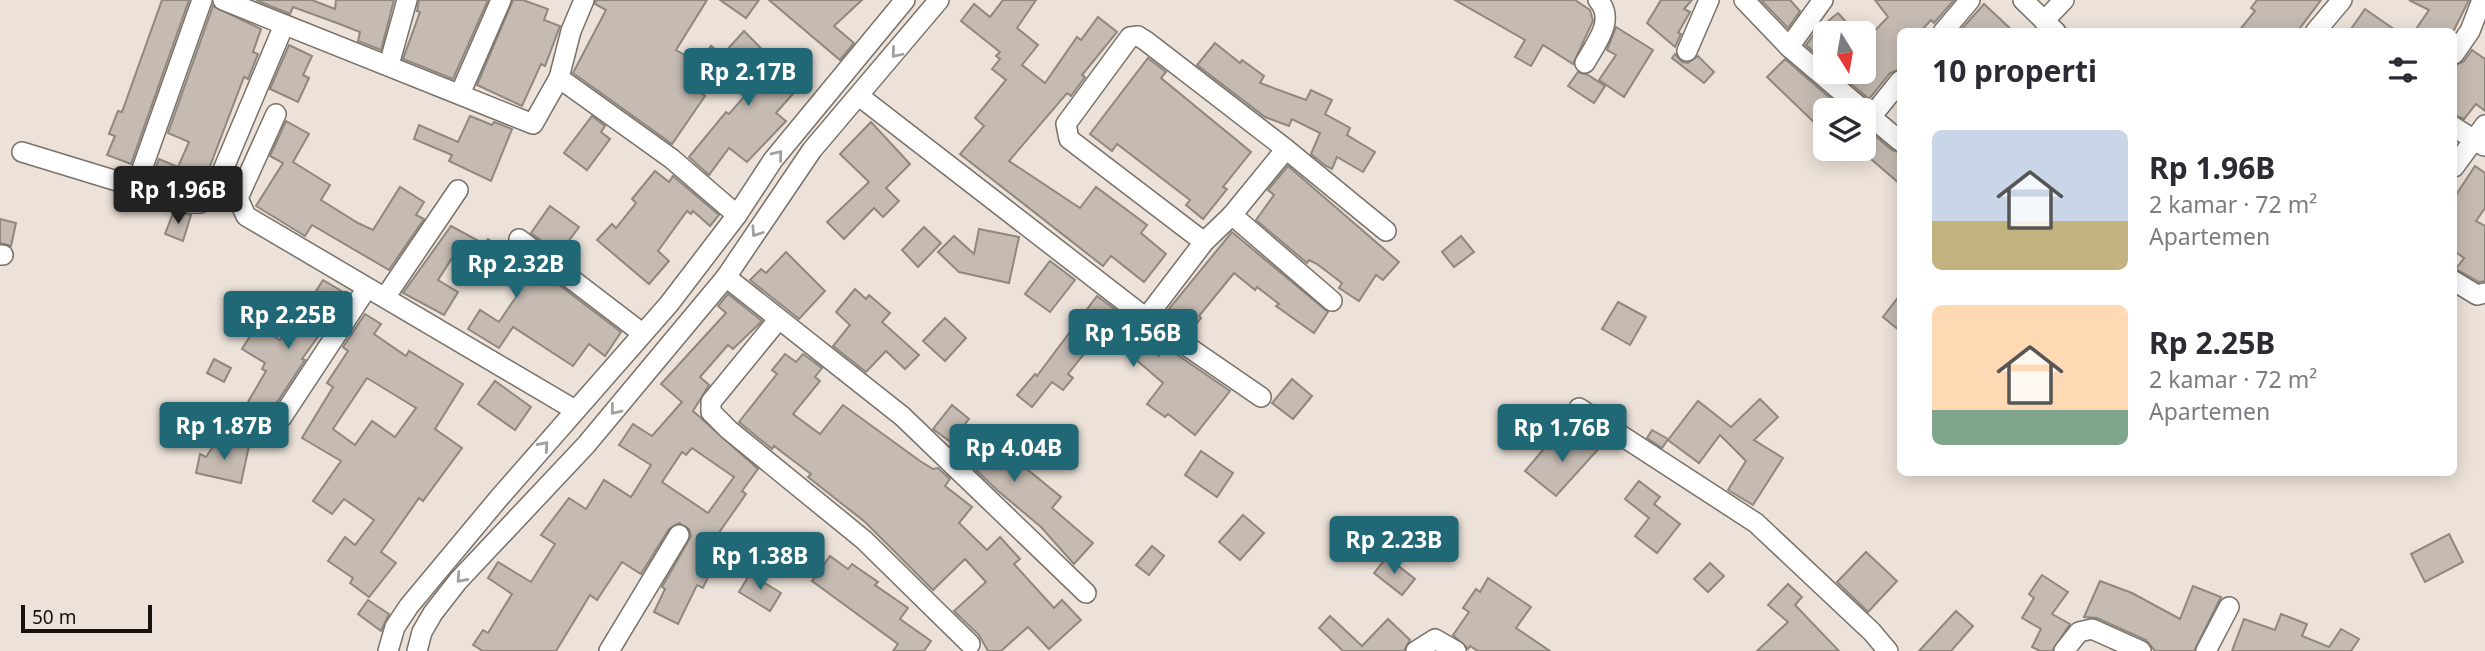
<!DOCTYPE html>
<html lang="id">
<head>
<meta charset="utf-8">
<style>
  :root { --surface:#fff; --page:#f7f7f7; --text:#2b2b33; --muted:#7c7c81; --accent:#216876 }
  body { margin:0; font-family:"Noto Sans",sans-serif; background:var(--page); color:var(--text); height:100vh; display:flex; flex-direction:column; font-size:26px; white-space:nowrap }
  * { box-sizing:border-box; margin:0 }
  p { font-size:23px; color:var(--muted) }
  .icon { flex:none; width:38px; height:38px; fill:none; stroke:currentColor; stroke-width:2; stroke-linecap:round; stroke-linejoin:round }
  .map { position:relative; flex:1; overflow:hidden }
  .details { position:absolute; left:1897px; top:28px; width:560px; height:448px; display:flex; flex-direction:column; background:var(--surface); border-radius:10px; box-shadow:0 4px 18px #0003 }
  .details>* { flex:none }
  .needle { width:46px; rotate:169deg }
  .buttons { position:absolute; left:1813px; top:21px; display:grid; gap:14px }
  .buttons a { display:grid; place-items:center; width:63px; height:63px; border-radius:10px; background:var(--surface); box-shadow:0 4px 18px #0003; font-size:35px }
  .scale { position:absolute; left:21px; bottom:18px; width:131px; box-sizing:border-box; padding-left:7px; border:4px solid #15120f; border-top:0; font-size:19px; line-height:24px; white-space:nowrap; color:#15120f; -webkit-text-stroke:5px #ece2d9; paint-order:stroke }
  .price { position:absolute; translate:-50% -60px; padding:0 16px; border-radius:7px; background:var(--accent); color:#fff; font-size:23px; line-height:46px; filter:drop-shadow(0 2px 4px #0008) }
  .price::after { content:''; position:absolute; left:50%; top:42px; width:21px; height:16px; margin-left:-10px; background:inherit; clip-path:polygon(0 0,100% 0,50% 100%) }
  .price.active { background:#222; color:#fff }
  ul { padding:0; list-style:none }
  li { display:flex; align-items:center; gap:21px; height:175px; padding:0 35px }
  li span { display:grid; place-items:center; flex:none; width:196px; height:140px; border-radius:10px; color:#555 }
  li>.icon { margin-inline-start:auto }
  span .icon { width:84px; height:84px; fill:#fffc; stroke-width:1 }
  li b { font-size:30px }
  h2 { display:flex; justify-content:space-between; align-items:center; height:84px; padding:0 35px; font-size:30px }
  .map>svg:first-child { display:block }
  .building { fill:#c5bbb2; stroke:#90877e; stroke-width:2; fill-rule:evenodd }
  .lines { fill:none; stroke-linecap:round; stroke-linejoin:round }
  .minor-casing { stroke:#797068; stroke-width:22 }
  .minor { stroke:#fff; stroke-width:19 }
  .oneway { stroke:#a1a09f }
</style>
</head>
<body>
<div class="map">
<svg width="2485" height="651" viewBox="0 0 2485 651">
  <rect width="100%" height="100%" fill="#ece2d9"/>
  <g class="building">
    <path d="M162,0h27l-58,164 -24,-9 8,-19 -6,-2 9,-23 4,1z"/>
    <path d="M256,0h56l23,9 1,-9h58l-13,50 -23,-9 2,-9 -23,-9 -44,-16 -3,7z"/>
    <path d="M419,0h69l-35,79 -50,-20 17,-47 -3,-1z"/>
    <path d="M513,0h10l25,9 -4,11 16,6 -15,40 -4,-2 -19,42 -45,-21z"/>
    <path d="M596,0h111l-31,50 22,13 13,-17 16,13 -27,33 5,4 -33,48 -99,-71 33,-63 -11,-6z"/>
    <path d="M720,0h39l-13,18z"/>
    <path d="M769,0h93l-28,26 20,17 -14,17z"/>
    <path d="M1003,0h33l-19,28 21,17 -16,20 23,18 32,-46 4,3 17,-23 19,15 -35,43 3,2 -14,19 -4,-3 -58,68 71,47 16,-21 51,38 -6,8 25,21 -22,28 -33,-26 -8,10 -143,-112 24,-28 -9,-8 31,-38 -14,-11 8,-10 -4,-3 4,-4 -39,-31 13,-17 16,13z"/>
    <path d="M1455,0h120l15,10 3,11 -20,43 -30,-19 -12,21 -16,-9 10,-17z"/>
    <path d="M1661,0h31l-8,9 6,3 -12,21 3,1 -6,13 -28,-24z"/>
    <path d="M1761,0h29l10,11 -12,17z"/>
    <path d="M1875,0h79l-20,23 -3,-3 -11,12h-20v37l-10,4 -21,26 -32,-27h27v-30l24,-25z"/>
    <path d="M2257,0h64l-24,32h-59l17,-21 -4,-3z"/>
    <path d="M2409,0h60l-16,32h-39l15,-22z"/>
    <path d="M1984,4l30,28h-55z"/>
    <path d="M213,6l48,23 -8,23 5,2 -10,25 -4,-2 -42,110 -11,4 -39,-12 7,-20 19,8 11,-25 -21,-9z"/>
    <path d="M2365,9l33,23h-49z"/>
    <path d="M1838,13l18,20h-31v29l-19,-17 11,-15z"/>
    <path d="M1616,27l37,23 -29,47 -25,-17 17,-25 -9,-5z"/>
    <path d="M744,31l55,56 -23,26 10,8 -39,41 -18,-14 -20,27 -20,-18 37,-45 3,2 28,-32 -32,-30z"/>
    <path d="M1215,43l25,20 2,-3 22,16 -4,7 46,17 5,-10 21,10 -7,14 25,14 -3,7 28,17 -12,20 -26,-15 -5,12 -6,-3 -15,-12 9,-21 -28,-14 -3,7 -24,-9 -68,-52z"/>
    <path d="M289,45l23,11 -9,19 6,3 -11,24 -28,-13z"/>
    <path d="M2472,50l13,9v52l-9,-7 -12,15 -10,-4v-49l10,-5z"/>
    <path d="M1675,54l7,8 6,1 10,-7 16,16 -10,11 -32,-25z"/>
    <path d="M1148,58l18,14 -5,6 90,74 -28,35 4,2 -24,30 -17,-14 4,-5 -73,-56 -5,7 -22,-17z"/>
    <path d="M1785,59l59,51h-19v23l-58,-56z"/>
    <path d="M1578,72l10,3 17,11 -11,17 -26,-17z"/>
    <path d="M470,116l22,9 2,-3 18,7 -21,52 -42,-20 3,-6 -38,-16 5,-14 39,17z"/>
    <path d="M592,116l13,10 -4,6 9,7 -23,31 -23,-17z"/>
    <path d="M286,121l23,13 -16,28 37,23 -9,15 37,23 15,7 27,-43 24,15 -8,13 8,4 -35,51 -77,-45 -7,11 -49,-30 27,-43 -13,-7z"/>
    <path d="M871,122l39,42 -24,24 13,13 -16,16 -9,-9 -30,31 -17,-17 42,-40 -29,-28z"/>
    <path d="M1867,129l25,21 8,3v31l-36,-31v-20z"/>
    <path d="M1288,166l111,96 -16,18 -7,-5 -17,26 -20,-13 3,-5 -25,-19 -8,-4 -2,3 -51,-43 18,-25 -6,-5z"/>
    <path d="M2475,166l10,7v35l-9,13 9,5v55l-6,1 -23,-13 8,-11 -10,-7v-53z"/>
    <path d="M655,171l14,11 4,-6 46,39 -9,11 -17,-15 -2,3 -4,-3 -29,40 11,10 -20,23 -52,-44 15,-16 4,4 20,-25 -4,-4z"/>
    <path d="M550,206l29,21 -20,27 -28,-21z"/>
    <path d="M174,211l17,4 -8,26 -18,-7z"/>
    <path d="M0,219l16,4 -5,23 -11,-3z"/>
    <path d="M451,226l33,18 4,-5 17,11 12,3 104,79 -16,24 -16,-12 -16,22 -60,-39 -14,21 -31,-19 12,-19 19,12 21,-31 -29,-18 2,-3 -24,-16 -4,8 -11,-7 -16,25 20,12 -14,23 -41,-22z"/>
    <path d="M924,227l17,16 -23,24 -16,-17z"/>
    <path d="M979,229l40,8 -10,46 -50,-11 -21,-20 16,-16 20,18z"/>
    <path d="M1232,232l96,80 -14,21 -38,-27 3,-2 -22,-17 -2,3 -21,-17 -35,43 2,2 -12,15 -25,-18z"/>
    <path d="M1461,236l13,16 -20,15 -12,-15z"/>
    <path d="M786,252l39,39 -26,28 -49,-39 11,-11 5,4z"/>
    <path d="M1050,261l25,19 -25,32 -25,-18z"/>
    <path d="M323,280l25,15 -46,64 3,1 -33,50 -5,19 -26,-15 25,-43 -4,-2 3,-6 -23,-14 15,-24 23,15 7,-11 4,2z"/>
    <path d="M855,289l11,10 3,-4 21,18 -8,9 37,33 -14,14 -19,-18 -20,21 -33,-26 17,-21 -14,-13z"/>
    <path d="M728,294l34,27 -29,28 -5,-4 -28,32 9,8 -16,26 65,58 -16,22 4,3 -42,60 12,6 -13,28 -6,-3 -19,39 -24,-12 11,-23 -3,-2 29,-51 -2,-7 -10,-6 -10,6 -28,45 -19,-12 -25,38 -7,-5 -34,56h-73l-10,-6 10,-15 5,3 24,-39 -24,-16 10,-16 33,20 24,-38 -14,-9 28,-37 17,11 18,-29 27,17 20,-32 -32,-20 14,-21 19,12 30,-34 -21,-18 65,-71 -8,-7zM692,448l42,29 -26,36 -46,-31 20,-30 4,3z"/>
    <path d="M1900,295v36l-17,-14z"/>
    <path d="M1097,296l20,15 -3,4 18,14 -3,3 30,24 7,-9 64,44 -35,44 -27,-21 -3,3 -18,-13 16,-21 -44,-38 -2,3 -17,-14 -32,40 5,4 -10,12 -11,-8 -20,25 -15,-12 18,-21 2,2z"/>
    <path d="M1618,302l28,15 -16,28 -28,-16z"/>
    <path d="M365,314l16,10 -7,10 32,22 3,-5 54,33 -28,45 27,19 -39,53 -4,-3 -38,54 15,11 -27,34 -19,-14 3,-5 -25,-17 17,-24 10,8 19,-25 -30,-21 -12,15 -19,-13 28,-40 -39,-23 31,-51 -6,-4 21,-32 -5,-4zM367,378l49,30 -21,29 -23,-16 -17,24 -22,-16z"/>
    <path d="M945,318l21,20 -21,23 -22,-20z"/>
    <path d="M785,354l11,8 7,-8 19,14 -7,9 5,4 -27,33 27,20 23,-29 77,56 13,8 5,-1 12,11 -5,7 27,21 -13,16 28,27 13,-13 20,22 -6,5 40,44 8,-8 19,20 -32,29 -21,-22 -27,24h-13l-9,-16 -25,-24 32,-29 -21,-23 -32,31 -68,-68 -57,-45 3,-3 -37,-28 -2,3 -33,-27 38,-48 -5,-4z"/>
    <path d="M214,359l17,9 -7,14 -17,-9z"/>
    <path d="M1292,379l20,17 -19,23 -21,-16z"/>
    <path d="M495,381l36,26 -16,23 -37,-26z"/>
    <path d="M1760,399l18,18 -24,23 29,18 -30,47 -25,-15 18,-29 -26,-26 -21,28 -31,-23 30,-39 33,26z"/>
    <path d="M952,405l17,14 -7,9 23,18 4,-5 22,15 50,41 -9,11 41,35 -19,21 -33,-37 -44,-37 -43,-41 2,-3 -23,-17z"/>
    <path d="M1652,430l16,9 -6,9 -15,-10z"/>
    <path d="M1585,432l16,14 -45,50 -31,-25 23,-27 16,13z"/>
    <path d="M217,440l32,6 -8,37 -45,-10 4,-19 6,3z"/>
    <path d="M1201,451l32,22 -16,24 -32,-22z"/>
    <path d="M1639,481l21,16 -6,7 26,20 -23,29 -22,-17 14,-18 -24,-19z"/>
    <path d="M1243,515l21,18 -24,27 -21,-18z"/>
    <path d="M2449,534l14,28 -38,20 -14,-28z"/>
    <path d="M1152,546l12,10 -15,19 -13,-10z"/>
    <path d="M1866,552l31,29 -29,31 -31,-30z"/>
    <path d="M830,556l18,13 4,-5 26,18 -3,3 33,23 -8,11 31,22 -7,10h-31l5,-7 -86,-63z"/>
    <path d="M1387,557l28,22 -13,16 -28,-22z"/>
    <path d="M1710,563l14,13 -16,16 -14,-13z"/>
    <path d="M750,574l31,19 -11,18 -31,-19z"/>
    <path d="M2042,575l26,17 -16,22 18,10 -18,27h-12l-8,-4 9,-18 -19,-11 12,-20 -5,-4z"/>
    <path d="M1488,578l43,29 -15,21 34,23h-72l-8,-5 -2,3 -15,-14 16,-23 -6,-4 13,-19 4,3z"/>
    <path d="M2100,581l32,12 48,26 13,-33 28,11 -27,54h-39l-9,-11 -49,-22 -13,-1z"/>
    <path d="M1788,584l14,13 -7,8 44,46h-82l31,-29 -20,-17z"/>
    <path d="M368,600l21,14 -8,17 -23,-17z"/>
    <path d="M1956,611l17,15 -22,25h-32z"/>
    <path d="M2281,614l26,10 -5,12 27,11 12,-18 18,10 -8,12h-119l12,-32 31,11z"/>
    <path d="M1330,616l32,30 26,-27 22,21 -6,11h-61l-24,-23z"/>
  </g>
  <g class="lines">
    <g class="minor-casing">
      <g id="minor">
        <path d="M223,0l310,124 26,-46"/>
        <path d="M584,0l-13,31 -12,47 113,81 65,56"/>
        <path d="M1744,0l45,47"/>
        <path d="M1823,0l-34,47 74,63"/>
        <path d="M2023,0l33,32"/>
        <path d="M2044,21l20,-21"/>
        <path d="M1943,32l27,-32"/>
        <path d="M2315,32l27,-32"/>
        <path d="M1687,51l22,-51"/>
        <path d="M2454,54l16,-23 12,-31"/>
        <path d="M1585,63c11,-20 31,-43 13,-63"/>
        <path d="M389,65l18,-65"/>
        <path d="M460,94l41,-94"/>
        <path d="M859,96l287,222 115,79"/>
        <path d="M1864,111l36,30"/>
        <path d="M276,114l-38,84 8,18 329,194"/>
        <path d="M1871,117l29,-36"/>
        <path d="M2454,127l30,19"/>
        <path d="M22,152l167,51h11l12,-7 72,-171"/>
        <path d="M2454,167l31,-42"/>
        <path d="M136,186l66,-186"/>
        <path d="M1232,215l100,86"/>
        <path d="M519,239l123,94"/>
        <path d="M1204,242l-135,-103 -3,-15 64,-87 8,-1 8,5 140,108 100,82"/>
        <path d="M0,255h3"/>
        <path d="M726,277l176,139 184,177"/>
        <path d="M2454,281l23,14 8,-2"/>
        <path d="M386,296l72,-106"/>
        <path d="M1146,318l58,-76 28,-27 54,-66"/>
        <path d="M778,320l-67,82v10l18,18 135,110 106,104"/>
        <path d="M1579,408l177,115 116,109 16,19"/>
        <path d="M282,417l85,-129"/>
        <path d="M388,651l7,-24 14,-21 90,-108 170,-194 68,-89 36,-55 132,-160"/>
        <path d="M417,651l5,-19 11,-19 25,-32 128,-136 140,-168 86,-127 127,-150"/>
        <path d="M609,651l70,-116"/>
        <path d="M1416,651l19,-12 21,12"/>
        <path d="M2064,651l15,-19 13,-3 49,22"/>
        <path d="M2206,651l23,-44"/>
      </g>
    </g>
    <use href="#minor" class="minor"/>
  </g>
  <defs><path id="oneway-chevron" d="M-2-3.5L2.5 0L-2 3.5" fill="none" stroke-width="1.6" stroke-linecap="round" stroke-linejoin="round" transform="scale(1.75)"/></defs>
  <g class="oneway">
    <use href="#oneway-chevron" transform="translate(896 53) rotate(130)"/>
    <use href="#oneway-chevron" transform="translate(778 155) rotate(-51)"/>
    <use href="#oneway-chevron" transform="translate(756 232) rotate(124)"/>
    <use href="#oneway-chevron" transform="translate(615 410) rotate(129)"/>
    <use href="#oneway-chevron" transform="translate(544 446) rotate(-49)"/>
    <use href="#oneway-chevron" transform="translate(461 578) rotate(132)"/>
  </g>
</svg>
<div class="buttons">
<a><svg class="needle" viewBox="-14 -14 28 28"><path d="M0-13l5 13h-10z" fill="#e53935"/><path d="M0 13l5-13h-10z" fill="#7c7c81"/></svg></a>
<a><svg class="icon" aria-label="layers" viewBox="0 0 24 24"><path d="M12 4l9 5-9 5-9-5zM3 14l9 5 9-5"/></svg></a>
</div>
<div class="scale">50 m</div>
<b class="price" style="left:748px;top:108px">Rp 2.17B</b>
<b class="price active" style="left:178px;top:226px">Rp 1.96B</b>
<b class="price" style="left:516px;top:300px">Rp 2.32B</b>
<b class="price" style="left:288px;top:351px">Rp 2.25B</b>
<b class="price" style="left:1133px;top:369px">Rp 1.56B</b>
<b class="price" style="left:224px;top:462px">Rp 1.87B</b>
<b class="price" style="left:1562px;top:464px">Rp 1.76B</b>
<b class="price" style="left:1014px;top:484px">Rp 4.04B</b>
<b class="price" style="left:1394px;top:576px">Rp 2.23B</b>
<b class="price" style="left:760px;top:592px">Rp 1.38B</b>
<section class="details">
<h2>10 properti<svg class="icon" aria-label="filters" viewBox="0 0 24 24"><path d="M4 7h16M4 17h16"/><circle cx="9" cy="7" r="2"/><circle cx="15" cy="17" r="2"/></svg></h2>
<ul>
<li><span style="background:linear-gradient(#c9d6e8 65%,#c2b280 0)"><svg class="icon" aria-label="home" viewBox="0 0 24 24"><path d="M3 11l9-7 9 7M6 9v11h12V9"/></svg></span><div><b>Rp 1.96B</b><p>2 kamar · 72 m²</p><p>Apartemen</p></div></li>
<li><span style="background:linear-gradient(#ffd9b3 75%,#7fa58c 0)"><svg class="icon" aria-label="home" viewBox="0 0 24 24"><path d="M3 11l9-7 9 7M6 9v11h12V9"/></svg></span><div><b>Rp 2.25B</b><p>2 kamar · 72 m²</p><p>Apartemen</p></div></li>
</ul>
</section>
</div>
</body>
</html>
